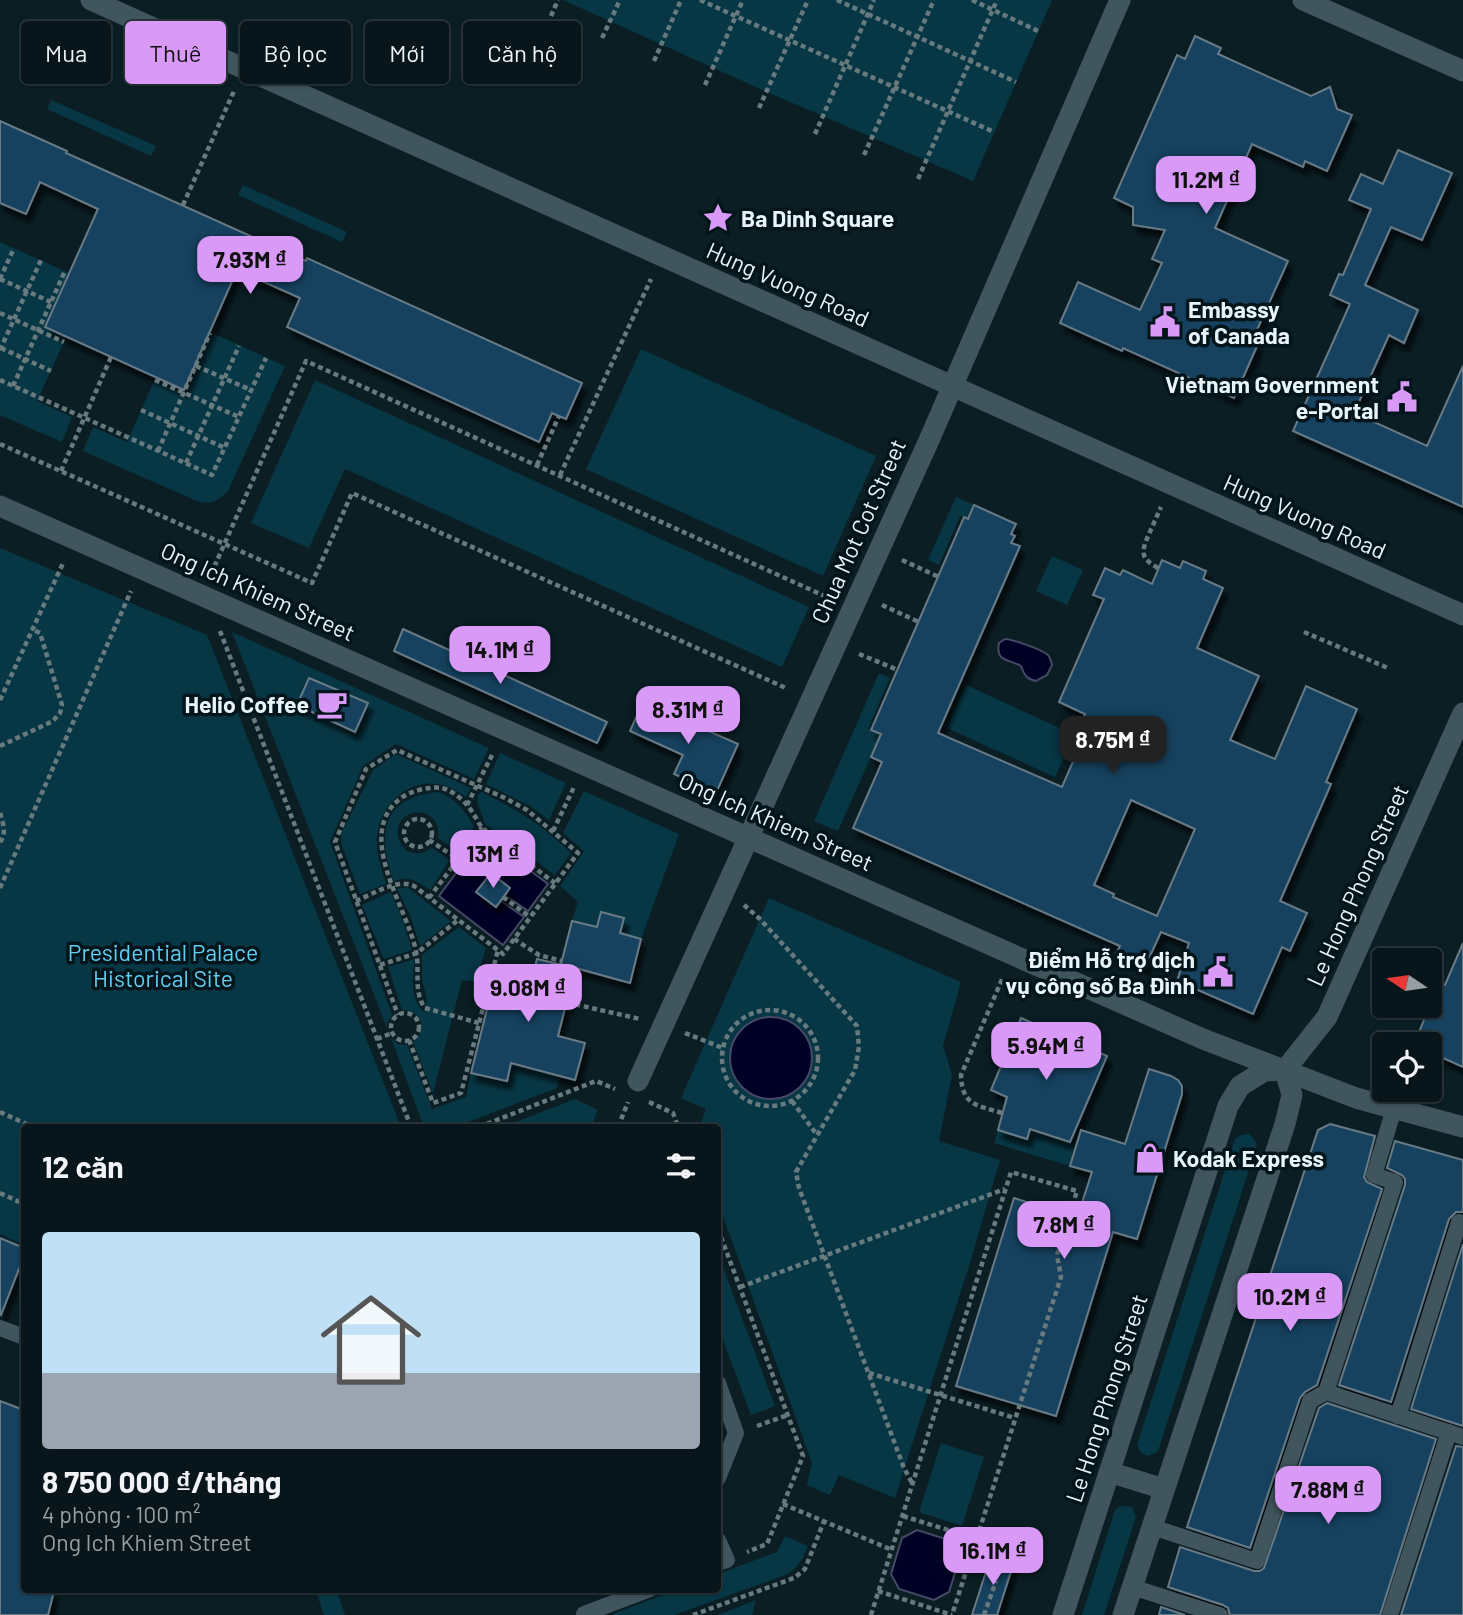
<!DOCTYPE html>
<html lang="vi">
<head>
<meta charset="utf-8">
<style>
  :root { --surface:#08161b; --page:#111f24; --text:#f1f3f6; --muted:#989fa3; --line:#29353a; --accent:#d99af7 }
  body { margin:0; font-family:Barlow,sans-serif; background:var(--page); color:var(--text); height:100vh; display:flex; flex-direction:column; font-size:26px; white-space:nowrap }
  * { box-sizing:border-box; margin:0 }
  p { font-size:23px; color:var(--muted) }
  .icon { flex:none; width:38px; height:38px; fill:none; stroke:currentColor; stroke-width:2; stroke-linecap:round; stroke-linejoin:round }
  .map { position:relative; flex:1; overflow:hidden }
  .details { position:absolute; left:21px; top:1124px; width:700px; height:469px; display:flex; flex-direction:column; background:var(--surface); border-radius:7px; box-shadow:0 2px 5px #0004,0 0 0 2px var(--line) }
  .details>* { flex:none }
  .hud { position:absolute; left:21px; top:21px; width:700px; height:63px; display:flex; gap:14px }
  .needle { width:46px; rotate:283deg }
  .fabs { position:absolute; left:1372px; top:948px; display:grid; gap:14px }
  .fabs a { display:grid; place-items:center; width:70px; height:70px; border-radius:7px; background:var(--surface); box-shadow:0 2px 5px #0004,0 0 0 2px var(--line); font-size:35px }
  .price { position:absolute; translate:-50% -60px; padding:0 16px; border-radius:14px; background:var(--accent); color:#111; font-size:23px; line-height:46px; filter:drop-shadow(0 2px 4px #0008) }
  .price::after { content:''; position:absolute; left:50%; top:42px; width:21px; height:16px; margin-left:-10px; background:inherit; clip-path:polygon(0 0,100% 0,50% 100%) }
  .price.on { background:#222; color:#fff }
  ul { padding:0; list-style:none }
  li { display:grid; align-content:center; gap:14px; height:371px; padding:0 21px }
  li span { display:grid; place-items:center; height:217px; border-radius:7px; color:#555 }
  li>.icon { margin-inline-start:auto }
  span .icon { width:126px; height:126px; fill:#fffc; stroke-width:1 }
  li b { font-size:30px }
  h2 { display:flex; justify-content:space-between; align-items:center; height:84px; padding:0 21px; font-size:30px }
  .chip { padding:0 24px; border-radius:7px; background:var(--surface); box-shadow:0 2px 5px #0004,0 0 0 2px var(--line); font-size:24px; line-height:63px }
  .chip.on { background:var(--accent); color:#111 }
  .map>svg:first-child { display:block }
  .green { fill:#073745 }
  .water { fill:#000026; stroke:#464965; stroke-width:2 }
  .building { fill:#15425e; stroke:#697a87; stroke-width:2; fill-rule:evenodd; filter:url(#shadow) }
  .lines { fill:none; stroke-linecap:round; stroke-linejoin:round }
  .path { stroke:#697a7f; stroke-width:4.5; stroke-dasharray:5 3.5; stroke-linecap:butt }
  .lane { stroke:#40555d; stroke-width:16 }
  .street { stroke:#40555d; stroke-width:21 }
  .secondary { stroke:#40555d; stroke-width:21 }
  .labels { text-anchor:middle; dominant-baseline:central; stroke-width:7; stroke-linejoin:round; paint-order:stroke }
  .poi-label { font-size:23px; font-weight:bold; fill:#e8f4f9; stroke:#03151b; text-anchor:start }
  .street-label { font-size:23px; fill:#e8f4f9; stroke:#03151b }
  .park-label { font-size:23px; fill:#5dd0f5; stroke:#03151b }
</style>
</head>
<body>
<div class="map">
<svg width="1463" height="1615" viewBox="0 0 1463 1615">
  <defs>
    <filter id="shadow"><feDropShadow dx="4.5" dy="8" stdDeviation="2" flood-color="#0009"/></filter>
  </defs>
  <rect width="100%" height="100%" fill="#0a1e24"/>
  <g class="green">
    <path d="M563,0h489l-79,181 -206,-89z"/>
    <path d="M51,100l105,46 -5,10 -104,-47z"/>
    <path d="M243,185l104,47 -5,10 -104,-47z"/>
    <path d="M0,242l69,31 -24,54 21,10 -29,64 35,16 -10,25 -62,-27z"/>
    <path d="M210,332l75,34 -57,125c-9,10 -16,13 -29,11l-116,-51 10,-24 34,15 29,-65 28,12z"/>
    <path d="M641,349l235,107 -53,120 -237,-107z"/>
    <path d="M315,380l494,227 -27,60 -437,-198 -36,79 -58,-25z"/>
    <path d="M956,497l18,8 -6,14 -8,-3 -21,49 -11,-5z"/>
    <path d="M0,548l207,87 194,492h-377v118l-24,-11z"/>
    <path d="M1052,556l31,14 -16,35 -31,-14z"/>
    <path d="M232,632l257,116 -15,31 -78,-35 -33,22 -33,76 62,173 -5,8v5z"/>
    <path d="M879,673l11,5 -22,51 13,5 -43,97 -24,-10z"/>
    <path d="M966,685l109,50 -20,42 -108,-49z"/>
    <path d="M500,753l66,30 -17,37 -19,-14 -44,-22z"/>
    <path d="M396,754l75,34 -5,9c-8,-5 -15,-10 -24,-12 -33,-8 -62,20 -65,51 -2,15 5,33 9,48l-26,10 -19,-51 1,-11 31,-62z"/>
    <path d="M584,791l95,43 -38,105 -21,-6 4,-15 -23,-6 -4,15 -25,-6 6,-19 -18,-16 24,-35 -21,-18z"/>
    <path d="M439,792c18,8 26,18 35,35l-17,25 -19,-14c5,-34 -44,-33 -40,-2 1,6 4,10 8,14 9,6 18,3 26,-2l18,12 -20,30c-12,-8 -22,-16 -36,-8 -17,-48 -13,-85 45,-90z"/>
    <path d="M481,792c37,18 60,32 90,61l-16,22 -70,-51 -8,-22 1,-7z"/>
    <path d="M407,887l44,34 -31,25 -10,-31 -13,-26z"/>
    <path d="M391,892l13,32 8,26 -28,9 -22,-54z"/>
    <path d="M769,898l192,84 -18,64 9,29 -13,66 61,19 -31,106 -74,232 -56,-23 -9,20 -23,-10 5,-22 -94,-261v-75h-19l7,-18 -25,-11z"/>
    <path d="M459,927l27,21 -11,34 -13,-2 -29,113 -20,-51c15,-13 9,-31 -11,-32l-14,-43 27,-8c-3,17 -5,41 9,53l3,-12 -5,-20v-25z"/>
    <path d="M520,1022l28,51 12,3 -3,12 -102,39h-31l-33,-89 7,6 9,1 25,64 34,-12 5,-24 35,8z"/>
    <path d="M575,1099l23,11 -7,17h-88z"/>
    <path d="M1030,1129l47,15 -7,22 -76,-23 4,-13 29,9z"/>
    <path d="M1249,1134l5,5 3,6 -99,306 -3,2 -8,3 -7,-4 -3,-7 98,-306 6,-4z"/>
    <path d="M718,1254l57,152 -24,9 -33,-88z"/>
    <path d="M941,1443l43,14 -22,69 -43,-14z"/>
    <path d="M1121,1506l11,1 4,10 -32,98h-22l33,-105z"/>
    <path d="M785,1536l23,10c-7,16 -9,22 -25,30l-109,39h-60l-1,-1 66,-25h39v-15l59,-22z"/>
    <path d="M315,1589h21l9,26h-21z"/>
    <path d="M756,1600l-4,15h-34z"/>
  </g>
  <g class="water">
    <path d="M1005,639c7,0 38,11 43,16 3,4 3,5 4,10l-5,10 -11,6c-10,-2 -12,-7 -15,-15 -12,-7 -26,-4 -22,-23z"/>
    <path d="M484,836l64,48 -20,27 -23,-16 -4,6 23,16 -21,28 -64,-49z"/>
    <circle cx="771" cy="1058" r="41"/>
    <path d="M917,1530l35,11 8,15 -11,36 -15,8 -35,-11 -8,-15 11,-36z"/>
  </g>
  <g class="building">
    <path d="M1195,36l26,12 -3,6 93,42 19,-9 7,22 15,6 -25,56 -22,-10 -2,6 -51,-23 -37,84 73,33 -36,80 6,3 -24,54 -111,-50 -1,3 -62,-28 18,-41 62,28 22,-47 -10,-4 13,-29 -32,-5v-18l-19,-9 63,-143 8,4z"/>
    <path d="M0,121l67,30 -1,2 240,108 1,-3 275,125 -16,36 -14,-6 -13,29 -252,-115 13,-29 -63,-28 -53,120 -139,-63 53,-118 -58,-27 -14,32 -26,-11z"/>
    <path d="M1398,150l54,23 -30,67 -31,-13 -26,58 53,25 -14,33 -15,-8 -35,78 73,33 36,-80v141l-170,-76 57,-127 -20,-9 9,-21 4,1 28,-66 -22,-9 12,-26 22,10z"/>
    <path d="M974,505l42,19 -5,10 4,2 -4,7 9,3 -82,187 124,54 26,-60 -7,-3 4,-10 -26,-12 45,-103 -11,-4 12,-27 15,7 3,-5 29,14 10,-24 18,8 3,-7 23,10 -3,8 20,9 -26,60 62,28 -29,64 45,19 31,-73 51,23 -31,73 5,2 -51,117 27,12 -17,38 -8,-4 -29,67 -76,-33 12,-38 -28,-11 -16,35 -29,-13 4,-8 -267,-118 29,-66 -11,-5 10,-23 -10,-4 93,-213 4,2zM1131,800l64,29 -38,87 -44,-19 1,-3 -20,-9z"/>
    <path d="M403,629l204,93 -10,21 -203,-92z"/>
    <path d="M309,678l59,25 -13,29 -58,-27z"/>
    <path d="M643,702l95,42 -22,49 -42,-19 9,-19 -53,-24z"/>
    <path d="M491,873l19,15 -14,19 -20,-15z"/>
    <path d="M601,912l23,6 -4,15 21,6 -11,44 -69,-19 11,-43 25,6z"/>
    <path d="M1463,943v124l-33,-15v-7h-16l15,-38 -2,-1h3v-7l7,-17 8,3z"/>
    <path d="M537,959l38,9 -17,68 27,7 -10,37 -64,-17 -4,18 -36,-8 27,-108 35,9z"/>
    <path d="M1021,1018l86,38 -37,86 -40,-13 -3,10 -29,-9 9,-33 -16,-7z"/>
    <path d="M1149,1069l22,7 7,4 4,6v8l-45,145 -24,-7 -57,184 -100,-30 58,-188 63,20 15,-46 -22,-6 11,-36 44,14z"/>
    <path d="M1330,1124l45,12 -11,41 3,5 15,7 -65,196 -12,7 -5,6 -50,150 -63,-21 131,-397z"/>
    <path d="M1395,1141l68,19v52h-7l-7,7 -58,183 -52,-17 66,-200v-6l-3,-4 -15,-7z"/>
    <path d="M0,1238l24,10v8l-23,59 -1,-1z"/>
    <path d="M1463,1244v182l-52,-17z"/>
    <path d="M0,1401l24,9v179h20l10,2 -6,24h-48z"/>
    <path d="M1327,1403l109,36 -56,176h-150l-2,-7 -5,-3 -55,-18 12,-40 74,24h6l4,-3 55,-160z"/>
    <path d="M1456,1446l7,1v168h-62z"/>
    <path d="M991,1556l23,6 -17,53h-25z"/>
    <path d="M1161,1607l24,8h-26z"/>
  </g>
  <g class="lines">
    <g class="path">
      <path d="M700,0l294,132"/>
      <path d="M837,0l179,82"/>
      <path d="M972,0l66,31"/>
      <path d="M551,16l7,-16"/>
      <path d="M602,38l18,-38"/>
      <path d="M654,61l27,-61"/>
      <path d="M705,85l38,-85"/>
      <path d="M759,108l49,-108"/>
      <path d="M815,134l59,-134"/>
      <path d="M864,155l70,-155"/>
      <path d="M918,179l79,-179"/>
      <path d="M183,205l51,-114"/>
      <path d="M0,279l51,23"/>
      <path d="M0,279l14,-31"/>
      <path d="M0,313l64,29"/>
      <path d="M1,348l50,23"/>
      <path d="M0,350l41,-90"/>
      <path d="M196,366l55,24"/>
      <path d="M0,380l212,95 54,-117"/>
      <path d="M155,380l84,37"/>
      <path d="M13,386l52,-115"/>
      <path d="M141,410l84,38"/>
      <path d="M0,444l312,139 40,-90 436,196"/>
      <path d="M158,451l52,-118"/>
      <path d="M186,463l53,-117"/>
      <path d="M537,465l22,-49"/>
      <path d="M61,471l50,-114"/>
      <path d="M560,475l91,-196"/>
      <path d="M902,560l37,17"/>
      <path d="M1158,568c-18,-10 -17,-16 -9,-34 4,-9 8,-18 12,-27"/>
      <path d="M211,574l95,-213 523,237"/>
      <path d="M882,605l37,17"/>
      <path d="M220,631l191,496"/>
      <path d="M1304,632l84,36"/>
      <path d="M859,654l39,16"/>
      <path d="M0,700l64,-139"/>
      <path d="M0,746l53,-25 7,-8 2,-8 -22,-72 -8,-4"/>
      <path d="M467,805l26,-52"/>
      <path d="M0,813c3,10 7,20 0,29"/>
      <circle cx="418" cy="833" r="14"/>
      <path d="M553,831l21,-44"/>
      <path d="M429,840l29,19"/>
      <path d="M0,888l131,-297"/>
      <path d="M503,897l27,20"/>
      <path d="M429,898l53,-71"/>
      <path d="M356,901c17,-7 41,-23 58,-15l89,68 75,-101 -51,-43 -22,-12 -108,-48 -31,19 -31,73 63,173"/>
      <path d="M744,905l16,14 97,107 2,21 -4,23 -59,102 3,16 105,280 8,15"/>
      <path d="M514,939l25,16 23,6"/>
      <path d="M380,965l37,-12 41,-33"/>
      <path d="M577,968l-8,35 71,16"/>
      <circle cx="770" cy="1058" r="48"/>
      <circle cx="405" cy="1027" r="14"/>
      <path d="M479,1023l-54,-15c-12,-16 -5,-38 -9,-57 -9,-44 -63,-117 -15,-153 9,-7 30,-12 41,-10 13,3 26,16 32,27 3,4 5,10 9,13 7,8 17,13 25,20 16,11 31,24 47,35"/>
      <path d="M685,1033l38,15"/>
      <path d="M377,1039l15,-6"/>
      <path d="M409,1040l24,63 28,-10 37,-143"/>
      <path d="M792,1101l25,34"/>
      <path d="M649,1102l24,11 5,14"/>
      <path d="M0,1112l33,15"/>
      <path d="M1002,1113c-25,-8 -40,-7 -41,-38l42,-98"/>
      <path d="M400,1127l10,-3"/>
      <path d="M479,1127l117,-46 19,8"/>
      <path d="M618,1127l10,-25"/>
      <path d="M0,1193l24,11"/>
      <path d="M718,1229l85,227 -36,88 -20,8"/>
      <path d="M740,1287l265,-98"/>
      <path d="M869,1373l146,45"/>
      <path d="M757,1426l31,-11"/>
      <path d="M783,1504l109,46"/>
      <path d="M903,1516l74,23"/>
      <path d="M878,1591l74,24"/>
      <path d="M693,1615l101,-37 11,-9 19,-48"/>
      <path d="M871,1615l140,-443 66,19 -20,64 4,22 -109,338"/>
      <path d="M984,1615l12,-34"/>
    </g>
    <g class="lane">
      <path d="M0,1328l24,9"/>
      <path d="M718,1383l18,50 -18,45"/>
      <path d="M1326,1392l69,-210 -21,-7 20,-66"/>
      <path d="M1326,1392l137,45"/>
      <path d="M1398,1416l61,-194"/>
      <path d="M1152,1527l105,34 53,-160 16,-9"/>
      <path d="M718,1540l9,20 -9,3"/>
      <path d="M1132,1587l88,28"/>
      <path d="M584,1614l66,-25"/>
      <path d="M1390,1615l59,-183"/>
    </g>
    <g class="street">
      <path d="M91,0l1372,615"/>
      <path d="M1303,0l160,71"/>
      <path d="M0,506l1203,533 153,59 107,29"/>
      <path d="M638,1081l292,-643 190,-438"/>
      <path d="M1109,1472l55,17"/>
    </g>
    <g class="secondary">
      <path d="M1285,1070l42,-53 136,-304"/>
      <path d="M1063,1615l165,-509 12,-20 24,-15 21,-1"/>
      <path d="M1123,1615l162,-491 7,-29 -7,-25"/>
    </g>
  </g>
  <defs>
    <g id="sight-bare" transform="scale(2.415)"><path d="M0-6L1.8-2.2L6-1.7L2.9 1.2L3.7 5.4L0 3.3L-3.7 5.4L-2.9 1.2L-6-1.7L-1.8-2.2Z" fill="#d99af7" stroke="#03151b" stroke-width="2.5" paint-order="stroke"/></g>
    <g id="civic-bare" transform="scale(2.415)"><path d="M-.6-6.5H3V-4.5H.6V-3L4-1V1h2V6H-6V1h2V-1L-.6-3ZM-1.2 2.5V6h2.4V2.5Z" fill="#d99af7" stroke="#03151b" stroke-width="2.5" paint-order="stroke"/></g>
    <g id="cafe-bare" transform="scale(2.415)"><path d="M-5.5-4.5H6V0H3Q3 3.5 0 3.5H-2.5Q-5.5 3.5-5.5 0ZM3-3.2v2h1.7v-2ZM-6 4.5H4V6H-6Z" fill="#d99af7" stroke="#03151b" stroke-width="2.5" paint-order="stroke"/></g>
    <g id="shop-bare" transform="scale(2.415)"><path d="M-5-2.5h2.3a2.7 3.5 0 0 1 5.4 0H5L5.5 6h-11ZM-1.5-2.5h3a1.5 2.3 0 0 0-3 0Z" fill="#d99af7" stroke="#03151b" stroke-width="2.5" paint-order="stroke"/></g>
  </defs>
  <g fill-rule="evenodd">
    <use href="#sight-bare" x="718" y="218"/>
    <use href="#civic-bare" x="1165" y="322"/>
    <use href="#civic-bare" x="1402" y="397"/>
    <use href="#cafe-bare" x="332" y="704"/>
    <use href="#civic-bare" x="1218" y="972"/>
    <use href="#shop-bare" x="1150" y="1158"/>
  </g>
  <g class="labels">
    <g class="poi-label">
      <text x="741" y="218">Ba Dinh Square</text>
      <text x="1188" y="309">Embassy<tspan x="1188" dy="26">of Canada</tspan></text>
      <text x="1379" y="384" text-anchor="end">Vietnam Government<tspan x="1379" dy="26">e-Portal</tspan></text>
      <text x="309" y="704" text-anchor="end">Helio Coffee</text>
      <text x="1195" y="959" text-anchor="end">Điểm Hỗ trợ dịch<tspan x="1195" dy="26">vụ công số Ba Đình</tspan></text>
      <text x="1173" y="1158">Kodak Express</text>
    </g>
    <g class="street-label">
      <text transform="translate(788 284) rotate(24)">Hung Vuong Road</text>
      <text transform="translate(1305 516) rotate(24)">Hung Vuong Road</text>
      <text transform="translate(858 531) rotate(-66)">Chua Mot Cot Street</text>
      <text transform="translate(258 591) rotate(24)">Ong Ich Khiem Street</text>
      <text transform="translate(776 821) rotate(24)">Ong Ich Khiem Street</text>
      <text transform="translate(1357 885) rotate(-66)">Le Hong Phong Street</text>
      <text transform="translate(1106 1398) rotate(-72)">Le Hong Phong Street</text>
    </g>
    <g class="park-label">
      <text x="163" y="952">Presidential Palace<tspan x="163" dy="26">Historical Site</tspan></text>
    </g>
  </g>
</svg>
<div class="fabs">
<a><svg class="needle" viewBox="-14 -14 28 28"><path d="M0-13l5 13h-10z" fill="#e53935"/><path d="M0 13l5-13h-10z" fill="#989fa3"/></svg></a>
<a><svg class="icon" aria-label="locate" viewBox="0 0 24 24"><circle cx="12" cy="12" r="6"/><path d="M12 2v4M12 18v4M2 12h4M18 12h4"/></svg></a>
</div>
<b class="price" style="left:1206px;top:216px">11.2M ₫</b>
<b class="price" style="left:250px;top:296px">7.93M ₫</b>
<b class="price" style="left:500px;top:686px">14.1M ₫</b>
<b class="price" style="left:688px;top:746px">8.31M ₫</b>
<b class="price on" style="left:1113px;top:776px">8.75M ₫</b>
<b class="price" style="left:493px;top:890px">13M ₫</b>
<b class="price" style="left:528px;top:1024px">9.08M ₫</b>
<b class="price" style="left:1046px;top:1082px">5.94M ₫</b>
<b class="price" style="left:1064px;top:1261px">7.8M ₫</b>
<b class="price" style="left:1290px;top:1333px">10.2M ₫</b>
<b class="price" style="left:1328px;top:1526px">7.88M ₫</b>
<b class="price" style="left:993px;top:1587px">16.1M ₫</b>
<div class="hud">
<a class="chip">Mua</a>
<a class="chip on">Thuê</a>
<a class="chip">Bộ lọc</a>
<a class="chip">Mới</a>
<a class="chip">Căn hộ</a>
</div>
<section class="details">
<h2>12 căn<svg class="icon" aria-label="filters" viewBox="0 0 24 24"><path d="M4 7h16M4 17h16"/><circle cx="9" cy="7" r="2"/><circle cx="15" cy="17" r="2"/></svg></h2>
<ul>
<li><span style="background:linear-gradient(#bfe0f5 65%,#9aa5b1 0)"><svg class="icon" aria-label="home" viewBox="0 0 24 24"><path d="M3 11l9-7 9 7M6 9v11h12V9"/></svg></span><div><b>8 750 000 ₫/tháng</b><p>4 phòng · 100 m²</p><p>Ong Ich Khiem Street</p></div></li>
</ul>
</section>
</div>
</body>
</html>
